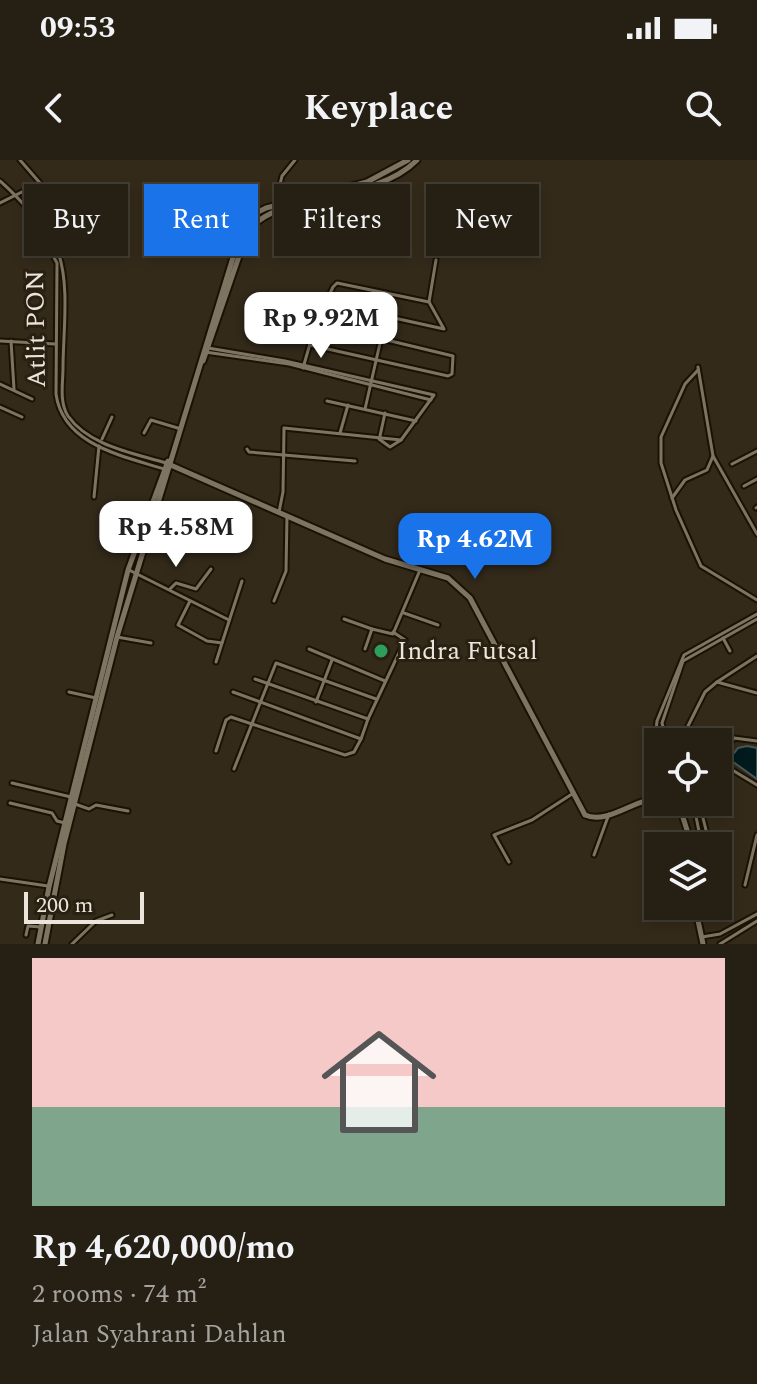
<!DOCTYPE html>
<html lang="en">
<head>
<meta charset="utf-8">
<style>
  :root { --surface:#262014; --page:#322d22; --text:#f1f3f6; --muted:#a4a3a0; --line:#423e34; --accent:#1a73e8 }
  body { margin:0; font-family:Spectral,serif; background:var(--page); color:var(--text); height:100vh; display:flex; flex-direction:column; font-size:30px; white-space:nowrap }
  * { box-sizing:border-box; margin:0 }
  p { font-size:26px; color:var(--muted) }
  .icon { flex:none; width:44px; height:44px; fill:none; stroke:currentColor; stroke-width:2; stroke-linecap:round; stroke-linejoin:round }
  .map { position:relative; height:784px; overflow:hidden }
  .panel { display:flex; flex-direction:column; background:var(--surface); flex:1 }
  .panel>* { flex:none }
  .hud { position:absolute; left:24px; top:24px; width:710px; height:72px; display:flex; gap:16px }
  .fabs { position:absolute; left:644px; top:568px; display:grid; gap:16px }
  .fabs a { display:grid; place-items:center; width:88px; height:88px; border-radius:0px; background:var(--surface); box-shadow:0 4px 12px #0003,0 0 0 2px var(--line); font-size:40px }
  .scale { position:absolute; left:24px; bottom:20px; width:120px; box-sizing:border-box; padding-left:8px; border:4px solid #ebe5db; border-top:0; font-size:22px; line-height:28px; white-space:nowrap; color:#ebe5db; -webkit-text-stroke:6px #292011; paint-order:stroke }
  .price { position:absolute; translate:-50% -68px; padding:0 18px; border-radius:16px; background:#fff; color:#222; font-size:26px; line-height:52px; filter:drop-shadow(0 2px 4px #0008) }
  .price::after { content:''; position:absolute; left:50%; top:48px; width:24px; height:18px; margin-left:-12px; background:inherit; clip-path:polygon(0 0,100% 0,50% 100%) }
  .price.on { background:var(--accent); color:#fff }
  ul { padding:0; list-style:none }
  li { display:grid; align-content:center; gap:16px; height:424px; padding:0 32px }
  li+li { border-top:2px solid var(--line) }
  li span { display:grid; place-items:center; height:248px; border-radius:0px; color:#555 }
  li>.icon { margin-inline-start:auto }
  span .icon { width:144px; height:144px; fill:#fffc; stroke-width:1 }
  li b { font-size:34px }
  .chip { padding:0 28px; border-radius:0px; background:var(--surface); box-shadow:0 4px 12px #0003,0 0 0 2px var(--line); font-size:28px; line-height:72px }
  .chip.on { background:var(--accent); color:#fff }
  .status { display:flex; justify-content:space-between; align-items:center; height:56px; padding:0 40px; background:var(--surface); direction:ltr }
  .status svg { height:22px; fill:currentColor }
  header { display:flex; justify-content:space-between; align-items:center; height:104px; padding:0 32px; background:var(--surface); font-size:36px; font-weight:700 }
  .map>svg:first-child { display:block }
  .water { fill:#001a1e; stroke:#465757; stroke-width:2 }
  .lines { fill:none; stroke-linecap:round; stroke-linejoin:round }
  .street-casing { stroke:#1b1204; stroke-width:7 }
  .secondary-casing { stroke:#1b1204; stroke-width:9 }
  .street { stroke:#7e7462; stroke-width:3 }
  .secondary { stroke:#7e7462; stroke-width:5 }
  .leisure-dot { fill:#2e9e5b; stroke:#292011; stroke-width:3 }
  .labels { text-anchor:middle; dominant-baseline:central; stroke-width:6; stroke-linejoin:round; paint-order:stroke }
  .street-label { font-size:26px; fill:#ebe5db; stroke:#292011 }
  .poi-label { font-size:26px; fill:#ebe5db; stroke:#292011; text-anchor:start }
</style>
</head>
<body>
<div class="status"><b>09:53</b><svg viewBox="0 0 49 12"><path d="M0 12V9h3v3zM5 12V6h3v6zM10 12V3h3v9zM15 12V0h3v12zM26 1h20v11H26zM47 4h2v5h-2z"/></svg></div>
<header><svg class="icon" aria-label="back" viewBox="0 0 24 24"><path d="M15 5l-7 7 7 7"/></svg>Keyplace<svg class="icon" aria-label="search" viewBox="0 0 24 24"><circle cx="10" cy="10" r="6"/><path d="M15 15l6 6"/></svg></header>
<div class="map">
<svg width="757" height="784" viewBox="0 0 757 784">
  <rect width="100%" height="100%" fill="#332a1a"/>
  <path class="water" d="M747,586l10,2v31l-28,-20 9,-11z"/>
  <g class="lines">
    <g class="street-casing">
      <g id="street">
        <path d="M0,21c16,14 51,51 58,71 12,33 5,81 5,116 0,15 -4,34 5,48 21,30 66,37 98,47"/>
        <path d="M0,43l40,-20 -20,-23"/>
        <path d="M275,45l7,-29 13,-16"/>
        <path d="M35,63l22,40 -1,131c7,51 67,62 108,75"/>
        <path d="M429,142l7,-42"/>
        <path d="M0,181l55,3"/>
        <path d="M11,181l3,48"/>
        <path d="M310,185l138,31 4,-2 1,-18 -137,-33"/>
        <path d="M208,188l77,13 149,34 -33,45 -117,-12 -1,64 -4,20"/>
        <path d="M205,192l84,12 142,36"/>
        <path d="M698,207l15,89 44,78"/>
        <path d="M303,208l13,-45 17,-36 4,-4 92,19 15,27 -118,-26"/>
        <path d="M698,210l-13,14 -24,53v26l15,47 25,56 56,34"/>
        <path d="M0,224l32,15"/>
        <path d="M327,241l89,20"/>
        <path d="M0,247l22,10"/>
        <path d="M365,249l26,-114"/>
        <path d="M144,273l7,-13 30,9"/>
        <path d="M340,273l8,-28"/>
        <path d="M380,276l5,-23"/>
        <path d="M102,279l10,-22"/>
        <path d="M379,279l11,8 11,-7"/>
        <path d="M247,289l2,3 106,9"/>
        <path d="M732,304l25,-13"/>
        <path d="M744,326l13,-7"/>
        <path d="M94,337l5,-51"/>
        <path d="M672,338l13,-18 22,-10 6,-14"/>
        <path d="M756,348l1,-1"/>
        <path d="M129,410l100,50"/>
        <path d="M170,429l6,-6 20,6 15,-20"/>
        <path d="M190,441l-12,24 29,16 15,2 20,-62"/>
        <path d="M274,441l12,-30 1,-55"/>
        <path d="M404,453l34,12"/>
        <path d="M344,459l28,10"/>
        <path d="M117,477l34,6"/>
        <path d="M723,478l7,13"/>
        <path d="M309,489l76,32"/>
        <path d="M365,489l7,-20 21,5 27,-64"/>
        <path d="M216,502l6,-19"/>
        <path d="M255,519l113,40 37,-79 -12,-8"/>
        <path d="M717,522l40,-26"/>
        <path d="M69,532l27,6"/>
        <path d="M233,532l128,47 7,-20"/>
        <path d="M316,542l16,-42"/>
        <path d="M686,570l19,-38 12,-10 40,11"/>
        <path d="M757,581l-23,-3 -12,19 2,8 33,20"/>
        <path d="M661,582l-5,-12 1,-9 27,-66 73,-41"/>
        <path d="M667,582l-5,-19 21,-62 74,-42"/>
        <path d="M216,591l10,-31 5,-3 114,38 9,-3 7,-13"/>
        <path d="M234,609l42,-106 100,36"/>
        <path d="M12,623l59,14"/>
        <path d="M693,642l9,44"/>
        <path d="M699,642l11,44"/>
        <path d="M10,643l42,10 5,8 8,2"/>
        <path d="M75,644l14,5 7,-4 32,6"/>
        <path d="M594,695l15,-41"/>
        <path d="M509,702l-15,-27 38,-15 40,-26"/>
        <path d="M0,719l48,7"/>
        <path d="M745,725l12,-50"/>
        <path d="M26,775l2,-9 13,1"/>
        <path d="M702,777l18,-3 37,-20"/>
        <path d="M72,784l24,-23 16,-6"/>
        <path d="M720,784l37,-23"/>
      </g>
    </g>
    <g class="secondary-casing">
      <g id="secondary">
        <path d="M203,201l44,-128c28,-43 126,-28 170,-73"/>
        <path d="M166,303l219,96 63,19 22,20 115,217c22,10 50,-16 73,-17"/>
        <path d="M672,642l9,9 11,35"/>
        <path d="M695,746l8,38"/>
        <path d="M38,784l11,-57 79,-317 40,-109"/>
        <path d="M45,784l19,-100 53,-207 125,-409 10,-13 14,-7 101,-26 41,-22"/>
      </g>
    </g>
    <use href="#street" class="street"/>
    <use href="#secondary" class="secondary"/>
  </g>
  <circle class="leisure-dot" cx="381" cy="491" r="8"/>
  <g class="labels">
    <g class="street-label">
      <text transform="translate(36 169) rotate(-91)">Atlit PON</text>
    </g>
    <g class="poi-label">
      <text x="397" y="491">Indra Futsal</text>
    </g>
  </g>
</svg>
<div class="fabs">
<a><svg class="icon" aria-label="locate" viewBox="0 0 24 24"><circle cx="12" cy="12" r="6"/><path d="M12 2v4M12 18v4M2 12h4M18 12h4"/></svg></a>
<a><svg class="icon" aria-label="layers" viewBox="0 0 24 24"><path d="M12 4l9 5-9 5-9-5zM3 14l9 5 9-5"/></svg></a>
</div>
<div class="scale">200 m</div>
<b class="price" style="left:321px;top:200px">Rp 9.92M</b>
<b class="price" style="left:176px;top:409px">Rp 4.58M</b>
<b class="price on" style="left:475px;top:421px">Rp 4.62M</b>
<div class="hud">
<a class="chip">Buy</a>
<a class="chip on">Rent</a>
<a class="chip">Filters</a>
<a class="chip">New</a>
</div>
</div>
<section class="panel">
<ul>
<li><span style="background:linear-gradient(#f6c9c9 60%,#7fa58c 0)"><svg class="icon" aria-label="home" viewBox="0 0 24 24"><path d="M3 11l9-7 9 7M6 9v11h12V9"/></svg></span><div><b>Rp 4,620,000/mo</b><p>2 rooms · 74 m²</p><p>Jalan Syahrani Dahlan</p></div></li>
</ul>
</section>
</body>
</html>
